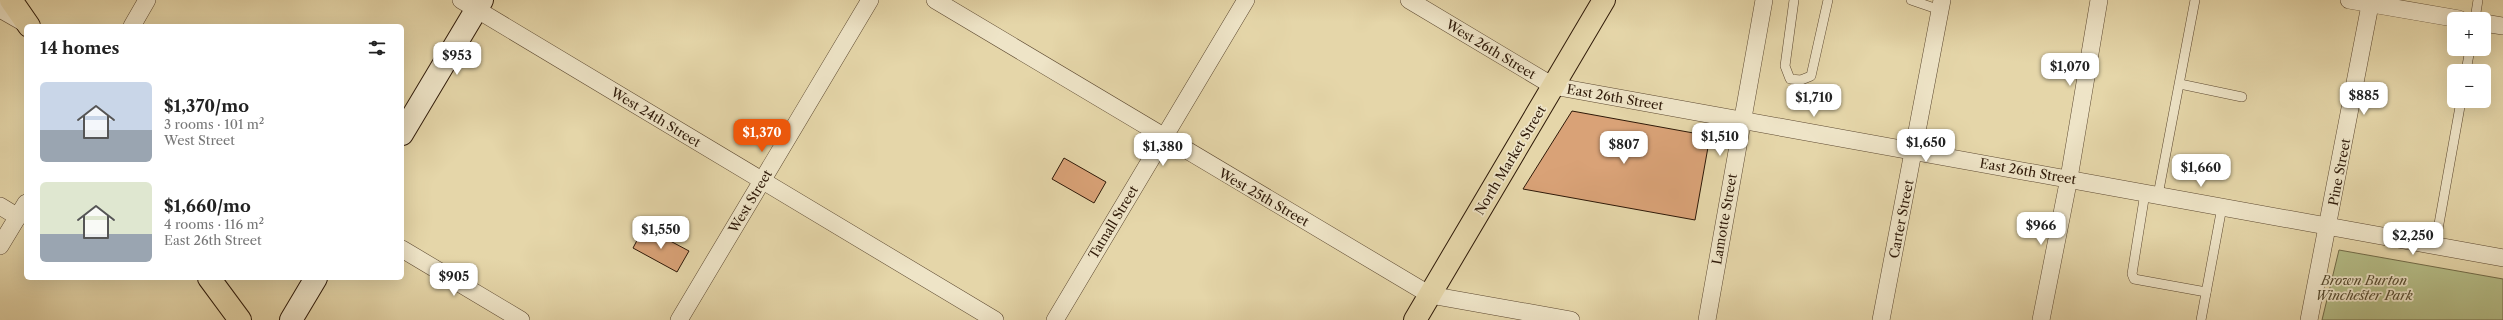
<!DOCTYPE html>
<html lang="en">
<head>
<meta charset="utf-8">
<style>
  :root { --surface:#fff; --page:#f2f2f2; --text:#222; --muted:#767676; --accent:#ea580c }
  body { margin:0; font-family:"Libre Caslon Text",serif; background:var(--page); color:var(--text); height:100vh; display:flex; flex-direction:column; font-size:15px; white-space:nowrap }
  * { box-sizing:border-box; margin:0 }
  p { font-size:13px; color:var(--muted) }
  .icon { flex:none; width:22px; height:22px; fill:none; stroke:currentColor; stroke-width:2; stroke-linecap:round; stroke-linejoin:round }
  .map { position:relative; flex:1; overflow:hidden }
  .drawer { position:absolute; left:24px; top:24px; width:380px; height:256px; display:flex; flex-direction:column; background:var(--surface); border-radius:6px; box-shadow:0 4px 16px #0002 }
  .drawer>* { flex:none }
  .controls { position:absolute; left:2447px; top:12px; display:grid; gap:8px }
  .controls a { display:grid; place-items:center; width:44px; height:44px; border-radius:6px; background:var(--surface); box-shadow:0 4px 16px #0002; font-size:20px }
  .price { position:absolute; translate:-50% -34px; padding:0 9px; border-radius:8px; background:#fff; color:#222; font-size:13px; line-height:26px; filter:drop-shadow(0 1px 2px #0008) }
  .price::after { content:''; position:absolute; left:50%; top:24px; width:12px; height:9px; margin-left:-6px; background:inherit; clip-path:polygon(0 0,100% 0,50% 100%) }
  .price.active { background:var(--accent); color:#fff }
  ul { padding:0; list-style:none }
  li { display:flex; align-items:center; gap:12px; height:100px; padding:0 16px }
  li span { display:grid; place-items:center; flex:none; width:112px; height:80px; border-radius:6px; color:#555 }
  li>.icon { margin-inline-start:auto }
  span .icon { width:48px; height:48px; fill:#fffc; stroke-width:1 }
  li b { font-size:17px }
  h2 { display:flex; justify-content:space-between; align-items:center; height:48px; padding:0 16px; font-size:17px }
  .map>svg:first-child { display:block }
  .green { fill:#b5bd87; stroke:#726b48 }
  .building { fill:#d9a277; stroke:#2e1908 }
  .lines { fill:none; stroke-linecap:round; stroke-linejoin:round }
  .lane-casing { stroke:#5c4830; stroke-width:10 }
  .street-casing { stroke:#5c4830; stroke-width:18 }
  .secondary-casing { stroke:#2e1908; stroke-width:24 }
  .primary-casing { stroke:#2e1908; stroke-width:24 }
  .lane { stroke:#eee4c7; stroke-width:9 }
  .street { stroke:#eee4c7; stroke-width:17 }
  .secondary { stroke:#eee4c7; stroke-width:22 }
  .primary { stroke:#e5d6a9; stroke-width:22 }
  .labels { text-anchor:middle; dominant-baseline:central; stroke-width:3.5; stroke-linejoin:round; paint-order:stroke }
  .street-label { font-size:13px; fill:#2e1908; stroke:#eee4c7 }
  .park-label { font-size:13px; font-style:italic; fill:#564a2e; stroke:#eee4c7 }
</style>
</head>
<body>
<div class="map">
<svg width="2503" height="320" viewBox="0 0 2503 320">
  <rect width="100%" height="100%" fill="#e5d6a9"/>
  <filter id="stains"><feTurbulence type="fractalNoise" baseFrequency=".005" numOctaves="4"/><feColorMatrix values="0 0 0 0 .2 0 0 0 0 .09 0 0 0 0 .02 0 0 0 .5 -.17"/></filter>
  <radialGradient id="worn" r=".72"><stop offset=".6" stop-color="#630" stop-opacity="0"/><stop offset="1" stop-color="#630" stop-opacity=".3"/></radialGradient>
  <path class="green" d="M2339,250l164,29v41h-181z"/>
  <g class="building">
    <path d="M1572,111l138,25 -15,84 -172,-31z"/>
    <path d="M1064,158l42,24 -12,21 -42,-24z"/>
    <path d="M644,227l45,24 -12,21 -44,-24z"/>
  </g>
  <g class="lines">
    <g class="lane-casing">
      <g id="lane">
        <path d="M1794,0l-9,66 5,13 11,1 10,-4 17,-76"/>
        <path d="M1911,0l29,10"/>
        <path d="M2475,19l3,-19"/>
        <path d="M2466,71l4,-22"/>
        <path d="M2180,84l62,13"/>
        <path d="M2145,193l-13,81 2,5 72,13"/>
        <path d="M2158,195l37,-195"/>
        <path d="M2435,246l26,-145"/>
        <path d="M2201,320l21,-113"/>
      </g>
    </g>
    <g class="street-casing">
      <g id="street">
        <path d="M461,0l534,320"/>
        <path d="M935,0l495,295 141,25"/>
        <path d="M1409,0l144,86 950,172"/>
        <path d="M2349,0l110,19"/>
        <path d="M0,9l26,15"/>
        <path d="M2484,23l19,3"/>
        <path d="M132,26l15,-26"/>
        <path d="M0,206l18,11"/>
        <path d="M0,246l26,-43"/>
        <path d="M402,249l119,71"/>
        <path d="M679,320l191,-320"/>
        <path d="M1055,320l191,-320"/>
        <path d="M1707,320l57,-320"/>
        <path d="M1881,320l61,-320"/>
        <path d="M2041,320l28,-142 30,-178"/>
        <path d="M2309,320l62,-320"/>
      </g>
    </g>
    <g class="secondary-casing">
      <g id="secondary">
        <path d="M402,134l80,-134"/>
        <path d="M291,320l25,-42"/>
      </g>
    </g>
    <g class="primary-casing">
      <g id="primary">
        <path d="M11,0l18,26"/>
        <path d="M209,278l31,42"/>
        <path d="M1415,320l189,-320"/>
      </g>
    </g>
    <use href="#lane" class="lane"/>
    <use href="#street" class="street"/>
    <use href="#secondary" class="secondary"/>
    <use href="#primary" class="primary"/>
  </g>
  <g class="labels">
    <g class="street-label">
      <text transform="translate(1491 49) rotate(31)">West 26th Street</text>
      <text transform="translate(1615 97) rotate(10)">East 26th Street</text>
      <text transform="translate(656 117) rotate(31)">West 24th Street</text>
      <text transform="translate(1510 160) rotate(-59)">North Market Street</text>
      <text transform="translate(2028 171) rotate(10)">East 26th Street</text>
      <text transform="translate(2339 172) rotate(-79)">Pine Street</text>
      <text transform="translate(1264 197) rotate(30)">West 25th Street</text>
      <text transform="translate(750 201) rotate(-59)">West Street</text>
      <text transform="translate(1724 219) rotate(-80)">Lamotte Street</text>
      <text transform="translate(1901 219) rotate(-79)">Carter Street</text>
      <text transform="translate(1113 222) rotate(-59)">Tatnall Street</text>
    </g>
    <g class="park-label">
      <text x="2364" y="280">Brown Burton<tspan x="2364" dy="15">Winchester Park</tspan></text>
    </g>
  </g>
  <rect width="100%" height="100%" filter="url(#stains)"/>
  <rect width="100%" height="100%" fill="url(#worn)"/>
</svg>
<div class="controls">
<a>+</a>
<a>−</a>
</div>
<b class="price" style="left:457px;top:76px">$953</b>
<b class="price" style="left:2070px;top:87px">$1,070</b>
<b class="price" style="left:2364px;top:116px">$885</b>
<b class="price" style="left:1814px;top:118px">$1,710</b>
<b class="price active" style="left:762px;top:153px">$1,370</b>
<b class="price" style="left:1720px;top:157px">$1,510</b>
<b class="price" style="left:1926px;top:163px">$1,650</b>
<b class="price" style="left:1624px;top:165px">$807</b>
<b class="price" style="left:1163px;top:167px">$1,380</b>
<b class="price" style="left:2201px;top:188px">$1,660</b>
<b class="price" style="left:2041px;top:246px">$966</b>
<b class="price" style="left:661px;top:250px">$1,550</b>
<b class="price" style="left:2413px;top:256px">$2,250</b>
<b class="price" style="left:454px;top:297px">$905</b>
<section class="drawer">
<h2>14 homes<svg class="icon" aria-label="filters" viewBox="0 0 24 24"><path d="M4 7h16M4 17h16"/><circle cx="9" cy="7" r="2"/><circle cx="15" cy="17" r="2"/></svg></h2>
<ul>
<li><span style="background:linear-gradient(#c9d6e8 60%,#9aa5b1 0)"><svg class="icon" aria-label="home" viewBox="0 0 24 24"><path d="M3 11l9-7 9 7M6 9v11h12V9"/></svg></span><div><b>$1,370/mo</b><p>3 rooms · 101 m²</p><p>West Street</p></div></li>
<li><span style="background:linear-gradient(#dfe7d0 65%,#9aa5b1 0)"><svg class="icon" aria-label="home" viewBox="0 0 24 24"><path d="M3 11l9-7 9 7M6 9v11h12V9"/></svg></span><div><b>$1,660/mo</b><p>4 rooms · 116 m²</p><p>East 26th Street</p></div></li>
</ul>
</section>
</div>
</body>
</html>
